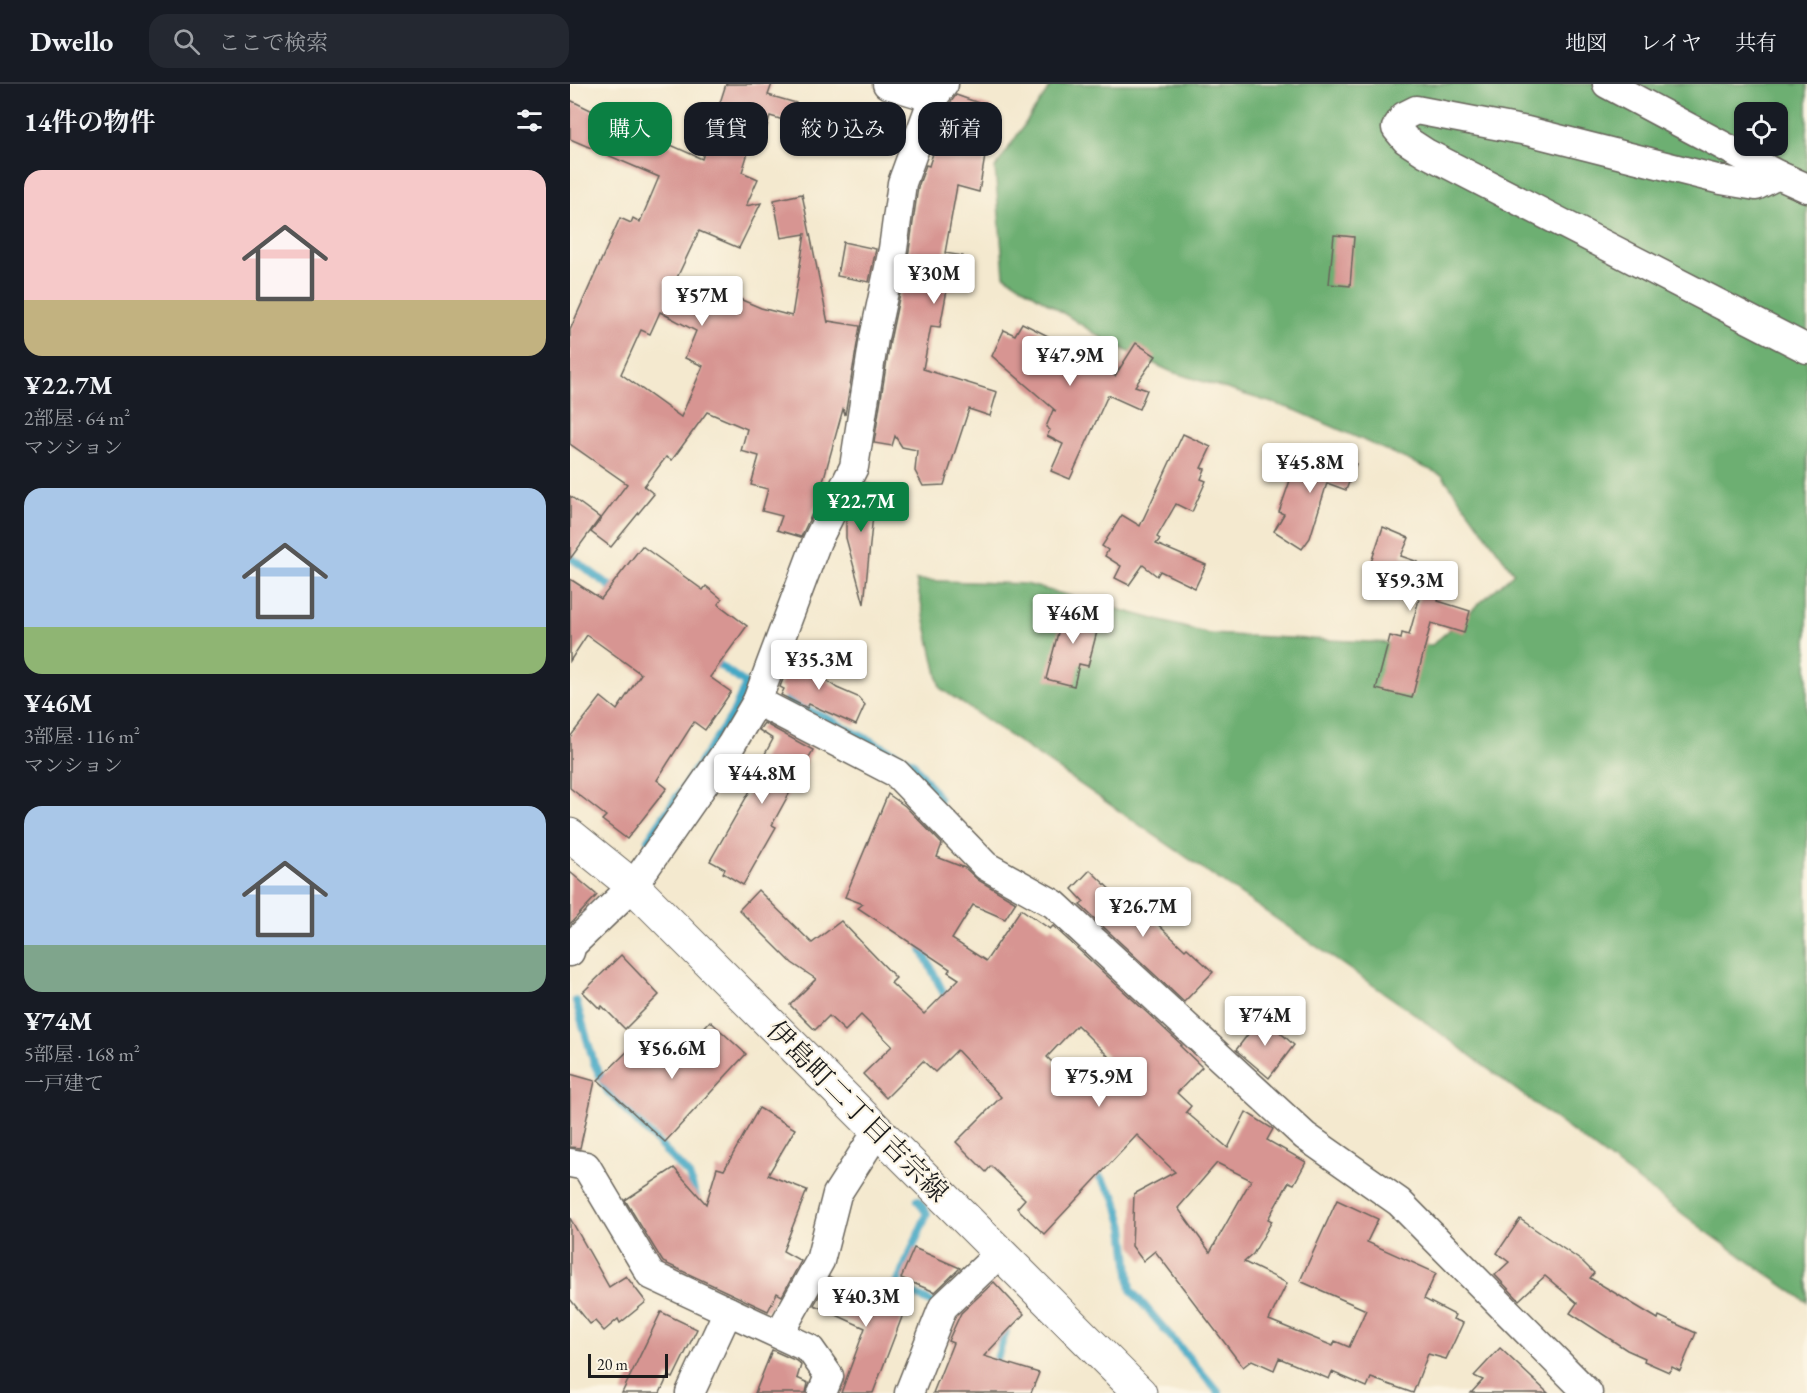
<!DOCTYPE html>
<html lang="ja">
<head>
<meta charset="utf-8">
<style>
  :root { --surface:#171b24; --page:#242831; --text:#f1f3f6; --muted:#9ea1a6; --line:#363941; --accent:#0b8043 }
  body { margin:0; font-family:"EB Garamond","Noto Serif JP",serif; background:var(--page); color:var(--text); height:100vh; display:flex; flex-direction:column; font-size:22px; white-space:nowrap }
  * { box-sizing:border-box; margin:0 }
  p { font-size:20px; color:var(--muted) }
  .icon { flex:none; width:33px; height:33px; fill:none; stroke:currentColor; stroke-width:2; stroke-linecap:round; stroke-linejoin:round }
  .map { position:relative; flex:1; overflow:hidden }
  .panel { display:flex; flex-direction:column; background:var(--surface); width:570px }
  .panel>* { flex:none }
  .banner { position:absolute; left:18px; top:18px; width:570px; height:54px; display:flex; gap:12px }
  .controls { position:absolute; left:1164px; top:18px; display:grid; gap:12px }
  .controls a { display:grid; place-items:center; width:54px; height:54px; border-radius:12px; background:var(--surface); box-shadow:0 2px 4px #0004; font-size:30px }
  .scale { position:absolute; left:18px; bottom:15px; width:80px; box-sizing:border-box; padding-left:6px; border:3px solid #1c1c1c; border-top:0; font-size:16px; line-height:21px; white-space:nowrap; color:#1c1c1c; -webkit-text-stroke:4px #fcf5e5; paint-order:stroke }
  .price { position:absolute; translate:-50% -51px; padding:0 14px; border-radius:6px; background:#fff; color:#222; font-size:20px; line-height:39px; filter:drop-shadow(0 2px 3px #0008) }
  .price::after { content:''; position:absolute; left:50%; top:36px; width:18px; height:14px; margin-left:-9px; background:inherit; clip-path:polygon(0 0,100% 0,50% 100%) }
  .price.on { background:var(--accent); color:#fff }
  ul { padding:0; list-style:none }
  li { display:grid; align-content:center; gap:12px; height:318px; padding:0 24px }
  li span { display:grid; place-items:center; height:186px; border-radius:18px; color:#555 }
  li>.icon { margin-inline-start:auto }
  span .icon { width:108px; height:108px; fill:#fffc; stroke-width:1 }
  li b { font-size:26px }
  h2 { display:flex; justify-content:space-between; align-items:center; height:72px; padding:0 24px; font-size:26px }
  .pill { padding:0 21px; border-radius:18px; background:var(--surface); box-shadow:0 2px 4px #0004; font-size:21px; line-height:54px }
  .pill.on { background:var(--accent); color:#fff }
  header { display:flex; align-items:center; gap:36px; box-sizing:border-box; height:84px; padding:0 30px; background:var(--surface); border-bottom:2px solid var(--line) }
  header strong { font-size:28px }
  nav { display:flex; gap:33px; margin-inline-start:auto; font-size:21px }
  .search { width:420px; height:54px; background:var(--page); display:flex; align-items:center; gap:15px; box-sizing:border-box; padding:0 21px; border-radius:18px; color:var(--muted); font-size:22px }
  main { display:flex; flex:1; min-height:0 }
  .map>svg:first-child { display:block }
  .forest { fill:#6daf72; stroke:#446647; stroke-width:1.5; fill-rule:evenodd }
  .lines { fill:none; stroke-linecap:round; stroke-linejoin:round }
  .stream { stroke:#45a8c5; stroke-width:8 }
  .building { fill:#d79592; fill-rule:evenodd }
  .minor-casing { stroke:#68645b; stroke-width:31 }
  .tertiary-casing { stroke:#68645b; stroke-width:35 }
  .minor { stroke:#fff; stroke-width:28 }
  .tertiary { stroke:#fff; stroke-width:33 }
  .labels { text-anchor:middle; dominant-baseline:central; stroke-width:4.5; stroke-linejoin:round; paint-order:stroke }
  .street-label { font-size:27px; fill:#1c1c1c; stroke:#fcf5e5 }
</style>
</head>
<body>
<header>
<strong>Dwello</strong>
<div class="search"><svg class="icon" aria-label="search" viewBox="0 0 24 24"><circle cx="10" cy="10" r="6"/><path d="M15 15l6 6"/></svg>ここで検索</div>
<nav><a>地図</a><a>レイヤ</a><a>共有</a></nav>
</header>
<main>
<section class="panel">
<h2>14件の物件<svg class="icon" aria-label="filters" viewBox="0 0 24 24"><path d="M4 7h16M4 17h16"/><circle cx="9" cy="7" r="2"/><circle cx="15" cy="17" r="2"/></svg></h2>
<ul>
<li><span style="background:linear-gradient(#f6c9c9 70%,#c2b280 0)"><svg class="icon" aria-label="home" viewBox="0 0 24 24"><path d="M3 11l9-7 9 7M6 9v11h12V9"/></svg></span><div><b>¥22.7M</b><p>2部屋 · 64 m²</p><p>マンション</p></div></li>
<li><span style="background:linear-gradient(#a9c7e8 75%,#8fb573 0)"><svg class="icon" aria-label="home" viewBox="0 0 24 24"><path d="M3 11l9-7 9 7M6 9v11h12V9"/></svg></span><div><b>¥46M</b><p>3部屋 · 116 m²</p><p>マンション</p></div></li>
<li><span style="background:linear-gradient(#a9c7e8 75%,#7fa58c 0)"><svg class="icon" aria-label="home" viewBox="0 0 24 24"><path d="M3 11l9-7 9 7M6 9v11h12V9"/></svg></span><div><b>¥74M</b><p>5部屋 · 168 m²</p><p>一戸建て</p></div></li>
</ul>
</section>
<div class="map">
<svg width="1237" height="1309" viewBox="0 0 1237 1309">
  <rect width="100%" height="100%" fill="#fcf5e5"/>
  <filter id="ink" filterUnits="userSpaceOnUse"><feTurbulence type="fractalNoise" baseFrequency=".0167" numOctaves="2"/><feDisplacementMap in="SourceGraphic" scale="12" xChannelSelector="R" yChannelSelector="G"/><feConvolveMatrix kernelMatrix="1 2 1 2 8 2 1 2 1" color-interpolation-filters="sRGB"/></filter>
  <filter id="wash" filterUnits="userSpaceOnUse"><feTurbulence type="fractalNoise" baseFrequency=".008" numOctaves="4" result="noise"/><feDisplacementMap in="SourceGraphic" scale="24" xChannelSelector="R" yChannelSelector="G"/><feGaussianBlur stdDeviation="1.35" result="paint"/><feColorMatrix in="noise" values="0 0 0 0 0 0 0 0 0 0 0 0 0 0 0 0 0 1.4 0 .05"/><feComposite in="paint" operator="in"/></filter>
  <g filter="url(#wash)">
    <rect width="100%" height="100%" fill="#f4e9cf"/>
    <path class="forest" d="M482,0h755v1218l-100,-70 -295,-220 -472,-324 -24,-108 110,4 183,50 223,11 82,-72 -72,-98 -147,-65 -123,-38 -62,-29 -106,-68 -9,-107zM1174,28h34v34h-34z"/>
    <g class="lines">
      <g class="stream">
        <path d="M0,473l48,35"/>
        <path d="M217,617l41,18 84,43 27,37"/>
        <path d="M78,756l85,-126 13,-30 -35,-25"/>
        <path d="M352,856v10l26,52"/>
        <path d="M6,917l18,62 14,29 81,83 8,25"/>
        <path d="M522,1083l23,30 9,30 7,63 88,103"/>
        <path d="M348,1116l9,14 -31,72 37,17"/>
        <path d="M424,1284l12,-37 -5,-2"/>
      </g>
    </g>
    <g id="blocks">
      <g class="building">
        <path d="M156,0h46l-4,11 28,8 -6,19 -20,-6 -4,14 -10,-3 -14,45 16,7 -12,27 15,-3 -22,45 -40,-17 -25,53 38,15 1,-3 7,3 3,-7 38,16 31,8 13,-82 -24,4 -7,-38 28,-6 26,129v-2l32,5 -15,89 -2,-6 -26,94 -16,34 -24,-7 5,-14 -20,-5 6,-22 -17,-4 8,-29 -18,-5 6,-22 -40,-17 -35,48 -6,-3 -22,29 10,8 -43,53 -20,-15 36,-48 -57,-40v-114l50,-112 11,5 2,-5 7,4 19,-45 -89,-38v-39l31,15 2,-4 36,16 -2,3 65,29zM90,228l36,19 -11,27 18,8 -22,51 -60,-43 20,-44 9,4z"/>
        <path d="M386,11l37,13 -14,84 -22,-6 -12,67 18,3 -6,32 -10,2 -7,37 -9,-1 -8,43 74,23 -7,24 -21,-7 -25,76 -21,1 -8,-15 2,-21 -15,-3 -7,-11 -3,10 -18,-3 16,-102 19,-90 9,-64 8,-22 3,1 19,-60z"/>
        <path d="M764,151l20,2 -4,49 -21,-2z"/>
        <path d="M273,158l33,7 -7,33 -32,-6z"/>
        <path d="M452,239l44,22 -3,7 52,24 21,-33 20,13 -21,30 12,4 -8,19 -31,-14 -38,84 -19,-8 12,-27 -16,-8 3,-6 -4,-3 7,-17 3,1 -64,-55 12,-26 11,5z"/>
        <path d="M613,350l28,13 -10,21 4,1 -4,10 5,2 -14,31 -16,-8 -19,33 3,2 -4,5 50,21 -11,23 -35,-17 -3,5 -14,-11 -14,20 -14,-7 6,-12 -16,-10 3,-6 -6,-4 20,-31 18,11z"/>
        <path d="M738,363l48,17 -10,26 -19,-7 -17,55 -8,11 -28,-18 10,-17 -5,-2 15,-43 6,2z"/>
        <path d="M295,399l11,2 -12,119 -18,-66v-17z"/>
        <path d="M0,412l30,22 -30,41z"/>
        <path d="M813,443l26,11 -8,18 17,6 -2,5 30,11 -8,23 32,10 -6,22 -33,-10 -19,75 -36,-9 14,-53 11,3 1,-6 7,2 11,-39 -54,-19z"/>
        <path d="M72,462l61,44 3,-4 16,13 -4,5 29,22 -37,51 21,15 -26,38 -11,-8 -37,58 10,8 -40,51 -25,-19 4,-4 -36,-28v-51l31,-40 16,13 24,-36 -54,-39 -17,26v-82l31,20z"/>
        <path d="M495,522l36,10 -13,50 -9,-2 -5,22 -28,-7z"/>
        <path d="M223,569l24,12 -3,6 14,6 -2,3 11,8 21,9 7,8 -9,20 -47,-21 -2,4 -26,-13 3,-6 -4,-2z"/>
        <path d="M194,639l49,27 -41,75 4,2 -33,58 -20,-12 2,-4 -15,-8 45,-79 -4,-2 22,-41 -14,-9z"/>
        <path d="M318,710l17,12 37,38 -5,13 28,11 13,12 38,22 -11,17 -32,-14 -21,34 34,22 35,-52 29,20 3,-3 129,119 -2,1 22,21 -25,26 14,13 -5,6 42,36 18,-36 27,17 -6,11 39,22 -12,22 -5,-2 -21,37 4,2 -19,33 -9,8 43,21 -18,37 64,26 2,-5 14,6 17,-37 -66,-29 37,-81 41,19 -11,23 69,31 -12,26 31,16 -2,4 10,4 -17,36 -18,-5 -15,39 -42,-15 -4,9 -35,-15 -3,7 -50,-21 -5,12 -22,-10 -9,7 -88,-116 -12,10 -11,-15 2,-52 41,-22 -38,-37 -93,99 -27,-26 8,-9 -34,-33 -5,6 -30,-30 45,-45 -44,-47 -22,22 -12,-11 -37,37 -23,-24 29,-28 -31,-31 -16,16 -16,-15 -14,14 -25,-25 26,-26 -24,-16 -53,-53 19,-20 54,53 29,-22 55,57 -5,5 33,31 35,-35 -11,-7 2,-3 -92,-61 5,-4 -18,-7zM507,941l31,31 -31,31 -30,-30zM647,1079l34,17 -41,72 -32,-44z"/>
        <path d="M520,786l36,35 5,-6 54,51 2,-2 26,24 -29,30 -104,-97 4,-3 -12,-13z"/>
        <path d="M0,788l27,23 -27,29z"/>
        <path d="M51,871l38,40 -34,34 -23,-23 -2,3 -17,-17z"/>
        <path d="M692,932l32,29 -25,33 -33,-28z"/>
        <path d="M140,937l36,33 -81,88 -67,-62 37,-36 18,19 7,-8 10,10z"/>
        <path d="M0,990l25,7 -15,67 -10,-1z"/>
        <path d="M189,1024l36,21 -27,46 39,15 -24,61 18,10 -19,35 -5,-3 -9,18 -105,-49 -38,-62 49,-32 32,36 11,-36 7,2z"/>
        <path d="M0,1134l39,69 17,-11 20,26 -26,21 -2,-4 -14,12 -9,-10 -5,3 -20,-25z"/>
        <path d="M950,1135l63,43 11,11 -4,5 68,41 1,-3 37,17 -16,38 -8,-4 -3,5 -25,-11 1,-3 -18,-8 -57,-37 7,-10 -32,-27 -26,24 -24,-25 14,-13 -12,-9z"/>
        <path d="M344,1164l46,20 -25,24 -34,-14z"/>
        <path d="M260,1193l46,21 4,-13 30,11 -37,97h-32l24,-65 -51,-23z"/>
        <path d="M424,1198l30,32 -40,42 55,17 -8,20h-98l20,-50 -5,-2 13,-28z"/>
        <path d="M91,1228l36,17 -24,49 -5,-2 -8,17h-38z"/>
        <path d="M930,1264l48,45h-77l12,-13 -9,-4z"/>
        <path d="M202,1266l27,12 2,3 -4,13 11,5 -2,10h-51z"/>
      </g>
    </g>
  </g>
  <g filter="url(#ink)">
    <use href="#blocks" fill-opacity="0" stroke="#68645b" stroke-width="1.5"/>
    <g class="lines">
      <g class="minor-casing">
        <g id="minor">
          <path d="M317,0l46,14"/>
          <path d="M1037,0l171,91 29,13"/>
          <path d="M1208,91l-22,11 -35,-6 -194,-49 -111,-21 -12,6 -8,12 10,12 20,13 381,196"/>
          <path d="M187,617l139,72 90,93 68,38 251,232 94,66 189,191"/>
          <path d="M0,868l2,-7 61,-59 98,-141 26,-44 60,-160 37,-74 20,-129 19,-89 9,-66 31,-85 11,-14"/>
          <path d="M0,1079l16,3 65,109 159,74 19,27 -7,17"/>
          <path d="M209,1250l41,-73 17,-67 41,-64"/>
          <path d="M120,1309l38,-82"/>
          <path d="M339,1309l34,-86 57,-54"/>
        </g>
      </g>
      <g class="tertiary-casing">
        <path id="tertiary" d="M0,751l63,51 507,507"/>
      </g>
      <use href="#minor" class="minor"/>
      <use href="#tertiary" class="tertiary"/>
    </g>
  </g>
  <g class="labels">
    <g class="street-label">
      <text transform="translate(288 1027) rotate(45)">伊島町二丁目吉宗線</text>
    </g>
  </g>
</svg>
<div class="controls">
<a><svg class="icon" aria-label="locate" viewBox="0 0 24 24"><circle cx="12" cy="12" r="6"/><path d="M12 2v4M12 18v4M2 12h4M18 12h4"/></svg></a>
</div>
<div class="scale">20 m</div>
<b class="price" style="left:364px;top:221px">¥30M</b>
<b class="price" style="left:132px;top:243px">¥57M</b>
<b class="price" style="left:500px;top:303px">¥47.9M</b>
<b class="price" style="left:740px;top:410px">¥45.8M</b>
<b class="price on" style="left:291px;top:449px">¥22.7M</b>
<b class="price" style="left:840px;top:528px">¥59.3M</b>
<b class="price" style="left:503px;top:561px">¥46M</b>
<b class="price" style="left:249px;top:607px">¥35.3M</b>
<b class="price" style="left:192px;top:721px">¥44.8M</b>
<b class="price" style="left:573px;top:854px">¥26.7M</b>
<b class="price" style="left:695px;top:963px">¥74M</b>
<b class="price" style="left:102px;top:996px">¥56.6M</b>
<b class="price" style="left:529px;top:1024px">¥75.9M</b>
<b class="price" style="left:296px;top:1244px">¥40.3M</b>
<div class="banner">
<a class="pill on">購入</a>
<a class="pill">賃貸</a>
<a class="pill">絞り込み</a>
<a class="pill">新着</a>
</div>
</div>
</main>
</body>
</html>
